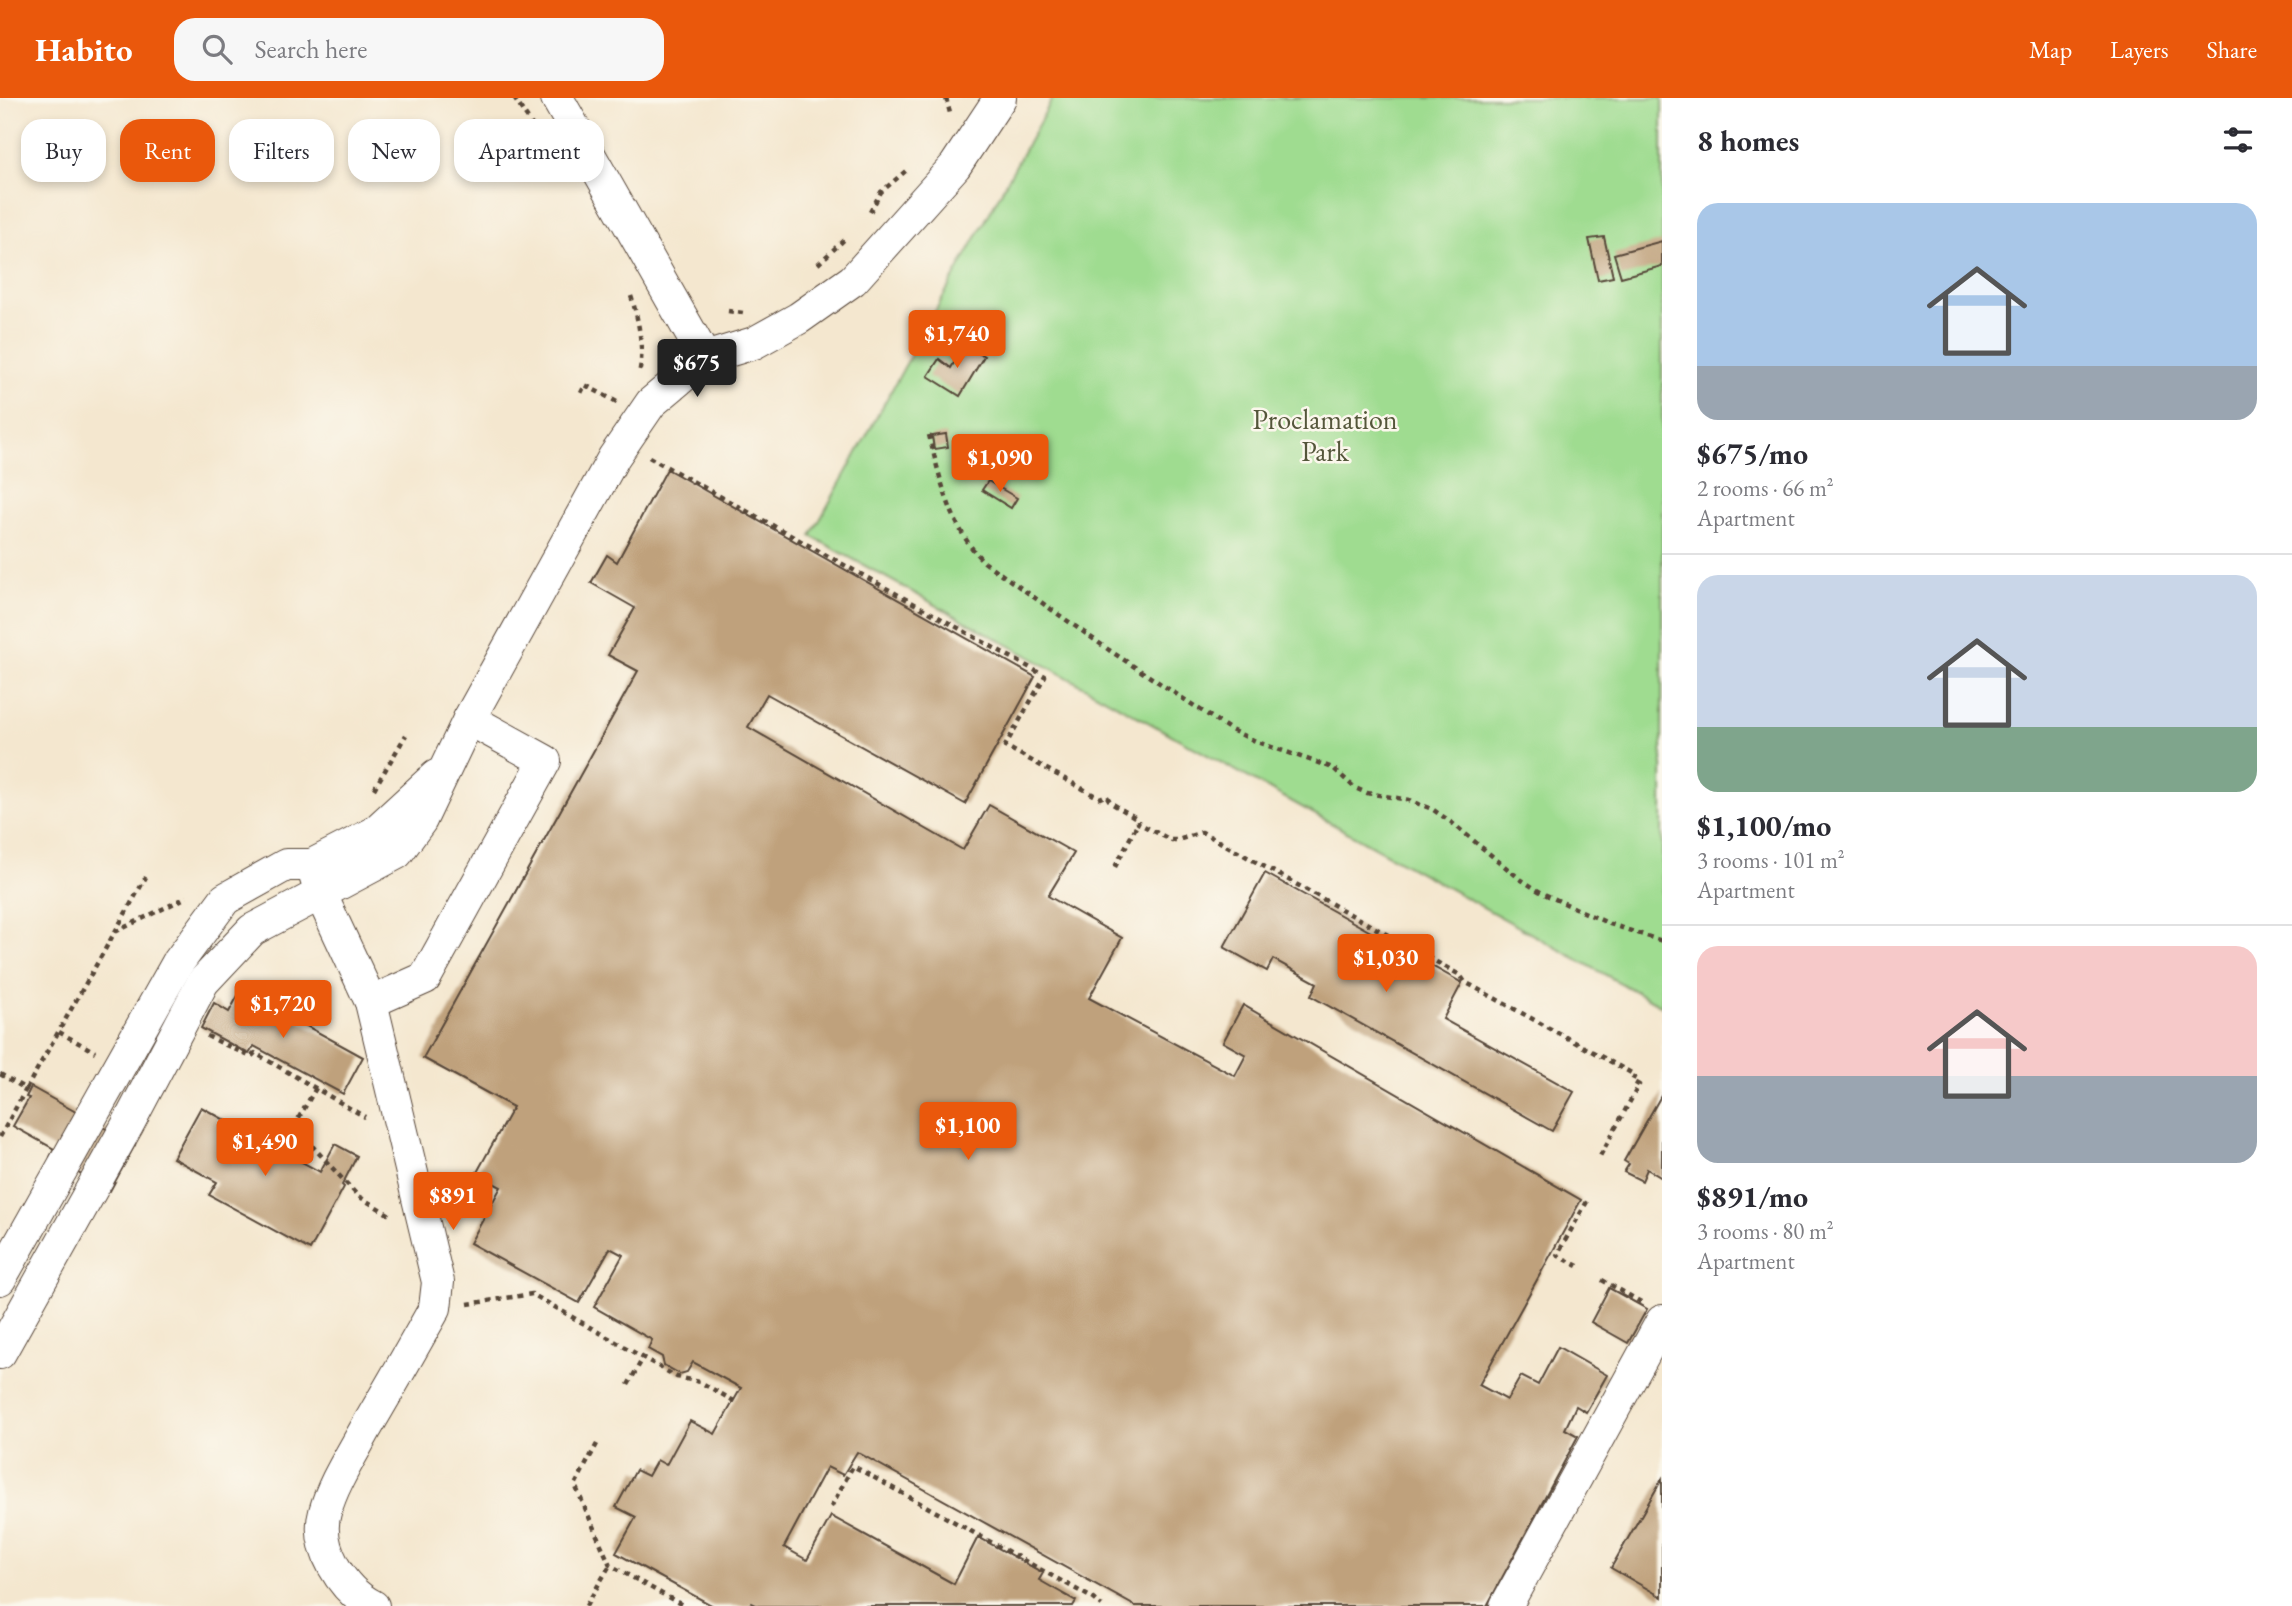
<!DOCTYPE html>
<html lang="en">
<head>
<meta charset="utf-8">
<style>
  :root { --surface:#fff; --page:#f7f7f7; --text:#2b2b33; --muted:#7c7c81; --line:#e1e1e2; --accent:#ea580c }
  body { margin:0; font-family:"EB Garamond",serif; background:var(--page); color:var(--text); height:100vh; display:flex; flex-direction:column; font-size:26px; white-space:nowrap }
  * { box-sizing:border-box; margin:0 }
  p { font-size:23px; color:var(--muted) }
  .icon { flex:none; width:38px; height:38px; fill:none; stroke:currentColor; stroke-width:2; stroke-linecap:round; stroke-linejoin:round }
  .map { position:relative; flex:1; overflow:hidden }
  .drawer { display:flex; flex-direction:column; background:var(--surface); width:630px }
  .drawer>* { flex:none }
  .banner { position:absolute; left:21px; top:21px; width:665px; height:63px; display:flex; gap:14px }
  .price { position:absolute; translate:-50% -60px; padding:0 16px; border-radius:7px; background:var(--accent); color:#fff; font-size:23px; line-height:46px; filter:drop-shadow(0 2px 4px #0008) }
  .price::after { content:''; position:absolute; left:50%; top:42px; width:21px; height:16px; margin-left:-10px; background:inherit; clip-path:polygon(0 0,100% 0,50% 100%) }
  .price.active { background:#222; color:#fff }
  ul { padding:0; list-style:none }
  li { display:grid; align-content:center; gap:14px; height:371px; padding:0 35px }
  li+li { border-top:2px solid var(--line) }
  li span { display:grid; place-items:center; height:217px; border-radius:21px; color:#555 }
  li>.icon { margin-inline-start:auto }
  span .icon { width:126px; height:126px; fill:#fffc; stroke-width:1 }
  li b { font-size:30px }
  h2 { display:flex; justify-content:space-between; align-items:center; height:84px; padding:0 35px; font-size:30px }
  .pill { padding:0 24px; border-radius:21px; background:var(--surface); box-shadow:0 4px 10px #0003; font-size:24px; line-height:63px }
  .pill.active { background:var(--accent); color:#fff }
  header { display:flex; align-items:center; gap:42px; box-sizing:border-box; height:98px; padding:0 35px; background:var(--accent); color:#fff }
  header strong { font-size:33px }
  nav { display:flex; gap:38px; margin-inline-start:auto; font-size:24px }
  .search { width:490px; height:63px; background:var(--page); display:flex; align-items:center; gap:18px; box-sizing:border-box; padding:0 24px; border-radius:21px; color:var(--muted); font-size:26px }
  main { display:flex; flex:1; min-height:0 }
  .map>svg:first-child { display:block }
  .green { fill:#9fdc90; stroke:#6d8357; stroke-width:2 }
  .building { fill:#bfa17c }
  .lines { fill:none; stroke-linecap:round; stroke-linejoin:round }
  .minor-casing { stroke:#574639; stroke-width:34 }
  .path { stroke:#574639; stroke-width:4.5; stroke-dasharray:5 5; stroke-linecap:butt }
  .minor { stroke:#fff; stroke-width:32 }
  .labels { text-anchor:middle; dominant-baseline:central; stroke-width:5; stroke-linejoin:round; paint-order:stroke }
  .park-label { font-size:28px; fill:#54563a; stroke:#fbf7ec }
</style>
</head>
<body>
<header>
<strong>Habito</strong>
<div class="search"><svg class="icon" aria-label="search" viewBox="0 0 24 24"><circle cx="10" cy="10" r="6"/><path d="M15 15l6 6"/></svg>Search here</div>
<nav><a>Map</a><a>Layers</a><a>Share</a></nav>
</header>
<main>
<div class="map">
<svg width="1662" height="1508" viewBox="0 0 1662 1508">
  <rect width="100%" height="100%" fill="#fbf7ec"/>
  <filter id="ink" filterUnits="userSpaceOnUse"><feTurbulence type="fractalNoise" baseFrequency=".0143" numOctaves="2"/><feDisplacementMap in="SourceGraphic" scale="14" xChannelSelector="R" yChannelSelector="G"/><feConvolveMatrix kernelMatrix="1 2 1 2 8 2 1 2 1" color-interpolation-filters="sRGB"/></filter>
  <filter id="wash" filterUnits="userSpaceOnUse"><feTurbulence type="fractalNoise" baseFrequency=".00686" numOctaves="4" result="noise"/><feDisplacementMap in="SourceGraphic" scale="28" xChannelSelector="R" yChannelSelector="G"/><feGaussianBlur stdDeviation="1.57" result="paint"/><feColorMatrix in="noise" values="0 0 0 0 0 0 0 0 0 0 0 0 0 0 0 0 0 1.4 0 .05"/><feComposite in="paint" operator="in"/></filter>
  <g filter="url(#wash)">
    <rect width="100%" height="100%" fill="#f4e7cf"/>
    <path class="green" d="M1053,0h609v908l-851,-470z"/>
    <g id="blocks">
      <g class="building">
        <path d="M1604,139l9,40 -15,3 -9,-41z"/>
        <path d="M1662,143v25l-41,11 -7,-23z"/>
        <path d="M965,246l19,12 -24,40 -32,-20 11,-17 12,9z"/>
        <path d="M946,336l2,13 -14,2 -2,-13z"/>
        <path d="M667,371l368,208 -70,127 -198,-110 -19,33 215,123 26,-45 85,48 -26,43 74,42 -33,60 146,78 11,-21 -23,-13 20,-37 338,195 -102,185 28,15 14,-24 17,9 20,-38 49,28 -21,37 -10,-6 -11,23 13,7 -91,170h-352l-278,-154 -14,23 -16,-8 -43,80 23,13 24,-44 123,68 24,-47 65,36 -4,7 37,21 -3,5h-315l-6,-3 -2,3h-37l-97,-53 20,-36 -20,-10 20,-37 12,6 9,-16 9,5 24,-44 25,13 26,-46 -48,-26 -6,10 -7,2 -16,-9 -2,-8 -14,-8 4,-9 -58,-33 29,-52 -13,-7 -31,55 -109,-60 31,-56 -25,-13 37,-67 -90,-49 215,-387 -30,-16 27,-47 -44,-25 16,-28 10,7z"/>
        <path d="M988,383l29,17 -6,10 -29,-18z"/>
        <path d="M1265,775l197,110 -19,36 131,73 -22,39 -241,-135 6,-13 -44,-24 -6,12 -43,-24z"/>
        <path d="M241,892l122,67 -20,37 -89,-48 -5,8 -48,-26 13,-25 15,9z"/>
        <path d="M31,989l104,58 -25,46 -60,-34 4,-8 -41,-23 16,-28 -3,-1z"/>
        <path d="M1662,996v84l-15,-9 -5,12 -18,-9 5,-8 -5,-3z"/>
        <path d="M201,1009l119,65 15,-28 22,12 -15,29 2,2 -34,63 -101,-55 8,-13 -44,-24z"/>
        <path d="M1609,1190l38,21 -19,34 -37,-21z"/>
        <path d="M1662,1381v118l-51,-29z"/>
      </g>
    </g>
  </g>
  <g filter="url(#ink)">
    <use href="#blocks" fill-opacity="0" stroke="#574639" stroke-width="2"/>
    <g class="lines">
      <g class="minor-casing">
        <g id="minor">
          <path d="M557,0l148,260"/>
          <path d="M312,767l9,30 50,107 67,280 -3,26c-23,41 -46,81 -70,122 -14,26 -32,53 -40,82 -10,35 17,78 48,94"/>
          <path d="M371,904l54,-24 120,-217 -76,-42"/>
          <path d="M0,1181l177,-315 48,-65 61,-34h26l62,-32 62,-57"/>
          <path d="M0,1255l127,-227 76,-144 49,-52 145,-77 24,-33 48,-101 145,-262 37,-54 54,-45 49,-15 45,-25 54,-38 102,-114 45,-68"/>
          <path d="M1506,1508l156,-285"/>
        </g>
      </g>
      <g class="path">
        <path d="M514,0l30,45"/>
        <path d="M946,0l5,19"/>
        <path d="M870,114l11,-20 27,-23"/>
        <path d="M818,166l27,-25"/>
        <path d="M631,198c7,21 14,56 8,77"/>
        <path d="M728,213l15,2"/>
        <path d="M581,295l4,-8 32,17"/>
        <path d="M929,337c11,44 22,94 55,127l125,88 122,80 29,13 73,25 22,20 12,5 42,7 23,9 19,13 69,57 22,14 68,31 52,17"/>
        <path d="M649,359l396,219 -40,70 89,49 6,3 6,-3 5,8 27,16v4l33,17h7l24,-8 258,143 5,7 170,93 -3,6 7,4 -39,71"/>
        <path d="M374,691l32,-54"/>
        <path d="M1115,769l23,-44"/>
        <path d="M115,834l72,-35"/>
        <path d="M59,934l36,20"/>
        <path d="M207,938l44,21 4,-4 110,64"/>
        <path d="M0,976l26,15 120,-212"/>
        <path d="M316,990l-22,38 64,70 32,19"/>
        <path d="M0,1039l26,-48"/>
        <path d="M455,1115l1,-9 14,-25"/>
        <path d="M1578,1168l-21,-11 32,-57"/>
        <path d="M1602,1182l39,22"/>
        <path d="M468,1206l64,-10 145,83 23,5 34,19"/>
        <path d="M628,1287l15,-27"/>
        <path d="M597,1346l-22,41 35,80 74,41"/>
        <path d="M831,1409l22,-41 241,133 8,7"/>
        <path d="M586,1508l24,-41"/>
      </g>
      <use href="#minor" class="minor"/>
    </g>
  </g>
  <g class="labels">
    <g class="park-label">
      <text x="1325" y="321">Proclamation<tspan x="1325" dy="32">Park</tspan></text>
    </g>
  </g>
</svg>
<b class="price" style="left:957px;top:272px">$1,740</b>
<b class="price active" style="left:697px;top:301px">$675</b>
<b class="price" style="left:1000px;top:396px">$1,090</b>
<b class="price" style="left:1386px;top:896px">$1,030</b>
<b class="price" style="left:283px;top:942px">$1,720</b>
<b class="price" style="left:968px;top:1064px">$1,100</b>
<b class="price" style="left:265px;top:1080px">$1,490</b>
<b class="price" style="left:453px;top:1134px">$891</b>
<div class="banner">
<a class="pill">Buy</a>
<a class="pill active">Rent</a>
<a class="pill">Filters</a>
<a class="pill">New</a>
<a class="pill">Apartment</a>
</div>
</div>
<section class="drawer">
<h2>8 homes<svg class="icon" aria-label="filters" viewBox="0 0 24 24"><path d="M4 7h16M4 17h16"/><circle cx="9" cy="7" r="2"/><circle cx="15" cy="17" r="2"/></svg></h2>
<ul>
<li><span style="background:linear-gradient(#a9c7e8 75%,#9aa5b1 0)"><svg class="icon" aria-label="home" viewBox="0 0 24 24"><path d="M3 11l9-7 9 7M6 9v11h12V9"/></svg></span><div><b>$675/mo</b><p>2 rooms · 66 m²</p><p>Apartment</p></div></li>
<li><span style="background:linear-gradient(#c9d6e8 70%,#7fa58c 0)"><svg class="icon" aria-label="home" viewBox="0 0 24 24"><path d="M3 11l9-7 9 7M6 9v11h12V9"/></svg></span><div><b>$1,100/mo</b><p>3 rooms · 101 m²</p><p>Apartment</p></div></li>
<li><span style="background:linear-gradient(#f6c9c9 60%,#9aa5b1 0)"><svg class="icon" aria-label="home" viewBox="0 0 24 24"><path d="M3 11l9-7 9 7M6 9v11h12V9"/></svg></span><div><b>$891/mo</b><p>3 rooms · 80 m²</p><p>Apartment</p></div></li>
</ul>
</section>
</main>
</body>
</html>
